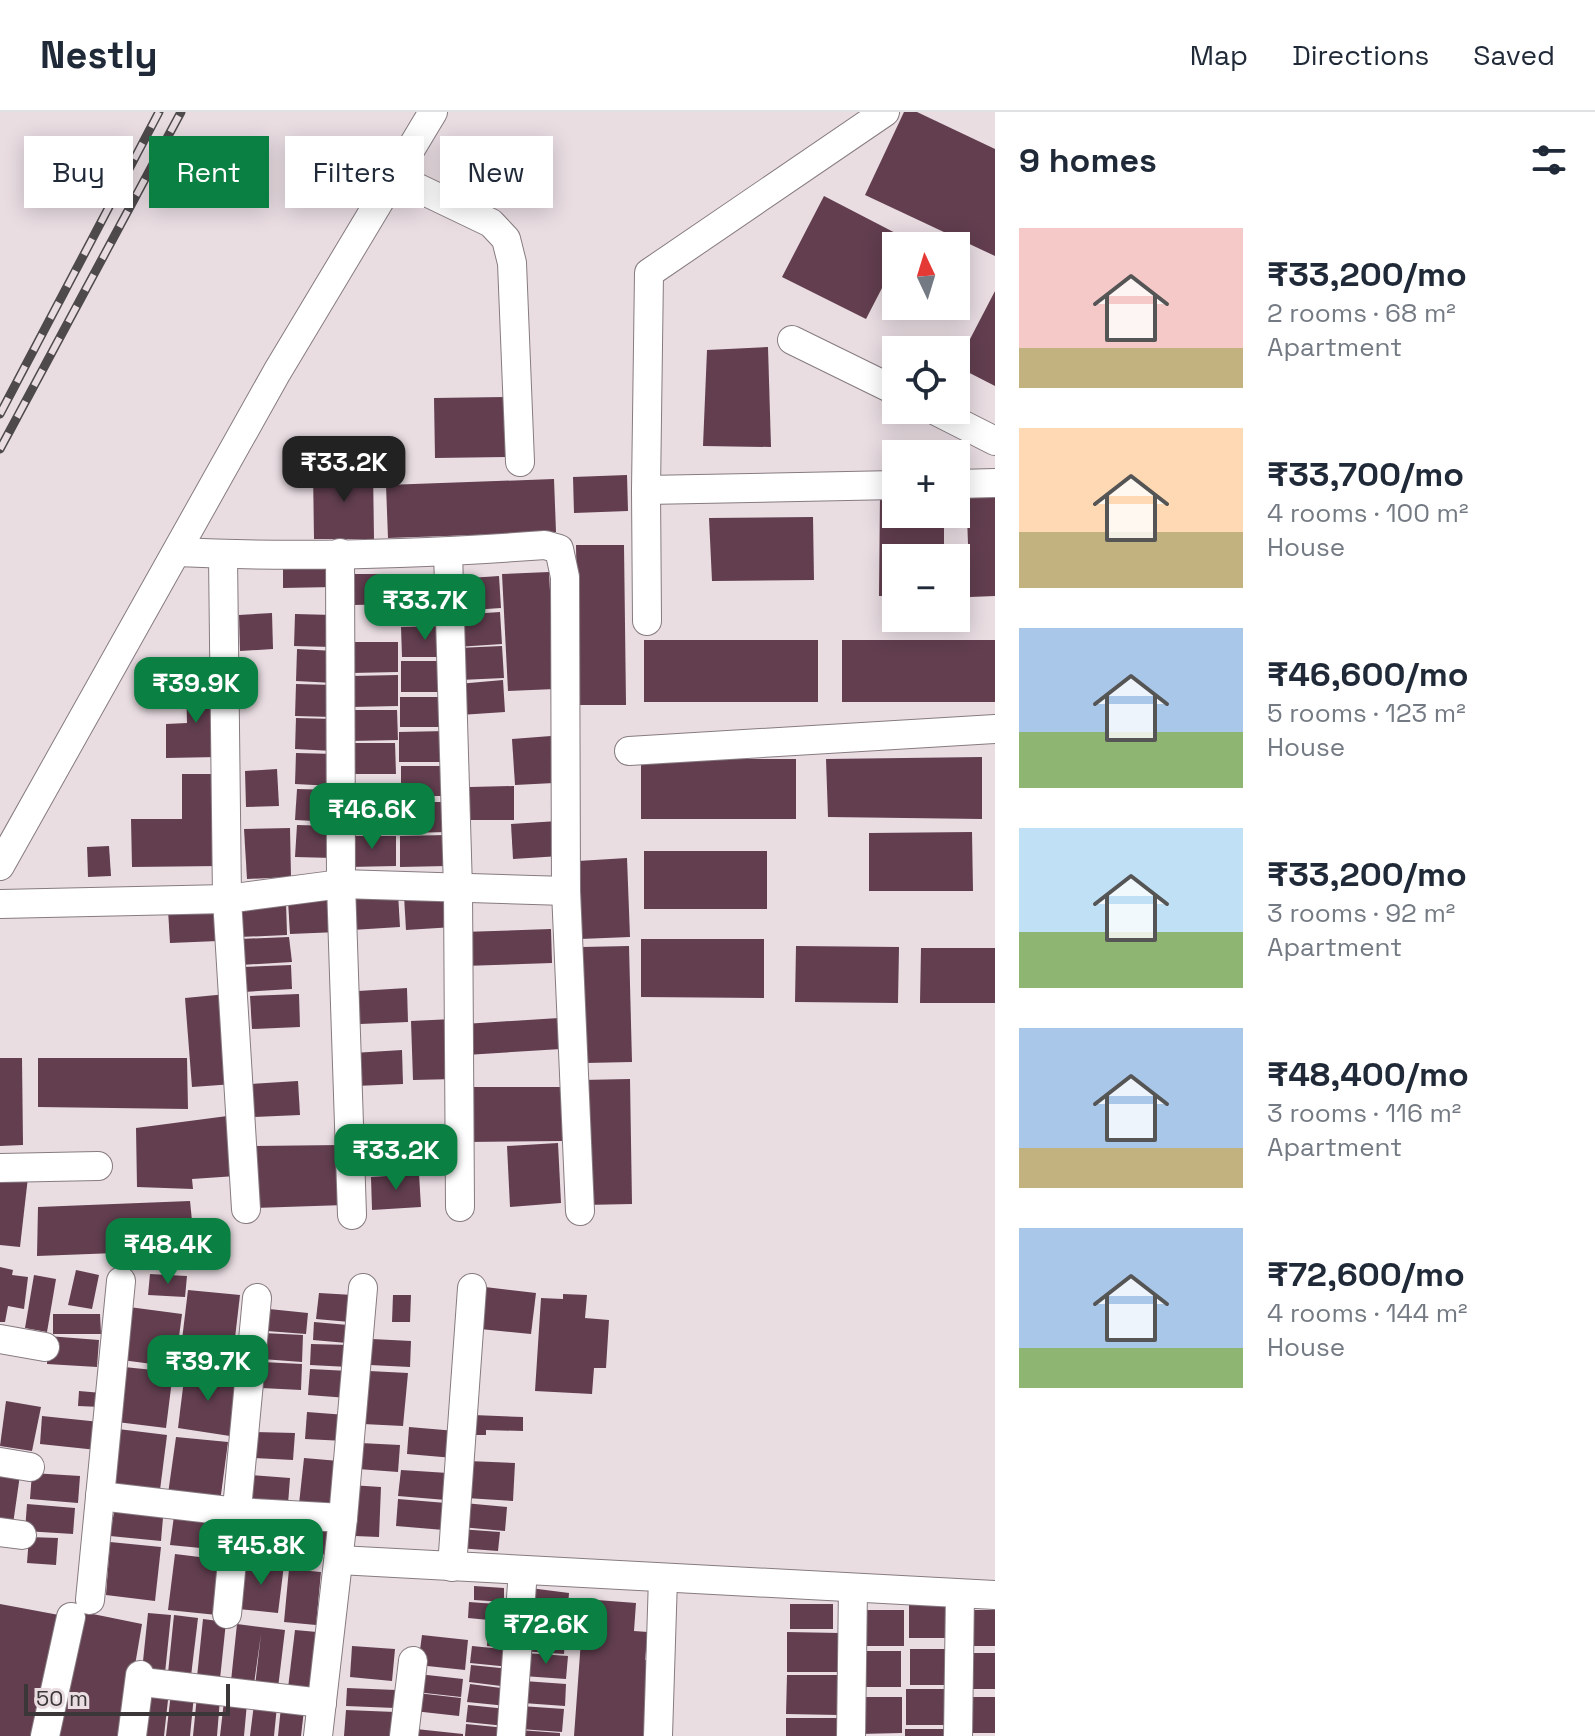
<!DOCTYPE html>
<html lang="en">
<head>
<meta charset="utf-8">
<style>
  :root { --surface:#fff; --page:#f2f2f3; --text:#1f2937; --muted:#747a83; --line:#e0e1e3; --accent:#0b8043 }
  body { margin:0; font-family:"Space Grotesk",sans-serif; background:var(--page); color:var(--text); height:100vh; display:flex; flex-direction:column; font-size:30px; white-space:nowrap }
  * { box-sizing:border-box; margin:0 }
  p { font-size:26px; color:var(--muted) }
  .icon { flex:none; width:44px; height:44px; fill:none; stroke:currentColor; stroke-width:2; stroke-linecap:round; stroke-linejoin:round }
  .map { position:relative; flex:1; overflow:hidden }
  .details { display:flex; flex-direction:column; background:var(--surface); width:600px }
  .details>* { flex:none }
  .banner { position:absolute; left:24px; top:24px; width:760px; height:72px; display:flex; gap:16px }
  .needle { width:52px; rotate:356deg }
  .tools { position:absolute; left:882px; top:120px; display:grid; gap:16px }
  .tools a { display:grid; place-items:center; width:88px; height:88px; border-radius:0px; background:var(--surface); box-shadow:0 4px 20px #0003; font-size:40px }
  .scale { position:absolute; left:24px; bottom:20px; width:206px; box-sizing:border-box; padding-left:8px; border:4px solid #3b3739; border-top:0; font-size:22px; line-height:28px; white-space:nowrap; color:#3b3739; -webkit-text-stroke:6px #e9dde2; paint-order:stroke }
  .price { position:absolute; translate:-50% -68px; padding:0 18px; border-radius:16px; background:var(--accent); color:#fff; font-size:26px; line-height:52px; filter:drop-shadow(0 2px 4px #0008) }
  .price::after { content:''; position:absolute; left:50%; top:48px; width:24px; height:18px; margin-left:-12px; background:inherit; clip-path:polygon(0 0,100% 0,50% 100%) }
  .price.current { background:#222; color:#fff }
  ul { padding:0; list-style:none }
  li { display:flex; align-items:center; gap:24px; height:200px; padding:0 24px }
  li span { display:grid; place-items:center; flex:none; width:224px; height:160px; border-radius:0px; color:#555 }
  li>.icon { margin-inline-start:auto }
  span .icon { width:96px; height:96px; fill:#fffc; stroke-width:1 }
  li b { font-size:34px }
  h2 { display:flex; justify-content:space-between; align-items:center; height:96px; padding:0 24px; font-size:34px }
  .pill { padding:0 28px; border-radius:0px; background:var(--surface); box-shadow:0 4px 20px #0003; font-size:28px; line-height:72px }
  .pill.current { background:var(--accent); color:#fff }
  header { display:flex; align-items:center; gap:48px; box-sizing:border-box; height:112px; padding:0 40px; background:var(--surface); border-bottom:2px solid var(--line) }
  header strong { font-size:38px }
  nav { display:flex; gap:44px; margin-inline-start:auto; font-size:28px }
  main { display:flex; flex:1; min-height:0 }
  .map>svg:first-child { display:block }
  .building { fill:#623e4f }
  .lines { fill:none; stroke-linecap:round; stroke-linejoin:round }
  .minor-casing { stroke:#867b80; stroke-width:30 }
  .minor { stroke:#fff; stroke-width:28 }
  .rail-casing { stroke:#4e4a4c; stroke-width:9 }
  .rail { stroke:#e9dde2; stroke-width:6; stroke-dasharray:18; stroke-linecap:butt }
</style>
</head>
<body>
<header>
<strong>Nestly</strong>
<nav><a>Map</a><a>Directions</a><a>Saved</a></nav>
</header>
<main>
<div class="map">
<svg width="995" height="1624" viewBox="0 0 995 1624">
  <rect width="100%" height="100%" fill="#e9dde2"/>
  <g class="building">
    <path d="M904,0h13l78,37v107l-130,-61z"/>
    <path d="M824,84l83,43 -3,7h-8v15l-30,58 -84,-42z"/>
    <path d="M995,179v95l-39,-20z"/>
    <path d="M768,235l3,100 -68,-1 4,-96z"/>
    <path d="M505,285l1,60 -71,1 -1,-60z"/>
    <path d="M373,357l1,70h-60l-1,-69z"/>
    <path d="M627,363l1,36 -54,2 -1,-36z"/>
    <path d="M554,367l2,53 -168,6 -2,-53z"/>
    <path d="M966,378h29v106l-25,1z"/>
    <path d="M880,381h16v21h48v44h-48v38h-17z"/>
    <path d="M813,405l1,63 -102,1 -3,-63z"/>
    <path d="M576,433h48l2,160h-47z"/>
    <path d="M332,446l1,29 -50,1v-29z"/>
    <path d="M549,460l6,117 -47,2 -6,-117z"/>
    <path d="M353,462h47v30l-47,1z"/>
    <path d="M499,464l2,32 -44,3 -2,-32z"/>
    <rect x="403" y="478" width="40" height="31"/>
    <path d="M500,500l2,32 -45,3 -1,-32z"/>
    <path d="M272,501l1,36 -33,2 -1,-36z"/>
    <path d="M295,502l38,1 -1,32 -38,-1z"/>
    <path d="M448,514v31h-46l-1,-30z"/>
    <rect x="644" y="528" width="174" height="62"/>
    <rect x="842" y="528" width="153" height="62"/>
    <path d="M351,530h47v30l-47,1z"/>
    <path d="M502,534l2,32 -44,2 -2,-32z"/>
    <path d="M297,537l38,2 -1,32 -38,-2z"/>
    <rect x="401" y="549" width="47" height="31"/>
    <path d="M398,563v31l-47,1v-31z"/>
    <path d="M503,568l2,32 -45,3 -2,-31z"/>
    <path d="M186,570h31l1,75 -52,1v-34l21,-1z"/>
    <path d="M296,572l38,1 -1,32 -38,-1z"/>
    <path d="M400,585h46l1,30h-47z"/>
    <path d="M350,598h47l1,30 -48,1z"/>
    <path d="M296,606l38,1 -1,32 -38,-2z"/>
    <path d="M446,619v31h-47v-30z"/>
    <path d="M551,624l3,47 -39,2 -3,-46z"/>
    <path d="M348,631h47l1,31h-48z"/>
    <path d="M296,641l39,1 -2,32 -38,-2z"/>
    <path d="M982,645v62l-154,-2 -2,-58z"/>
    <rect x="641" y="647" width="155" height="60"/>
    <path d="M401,654h47l1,30h-48z"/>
    <path d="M277,657l2,37 -33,1 -1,-36z"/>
    <path d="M182,662h36l2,92 -88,1 -1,-48h51z"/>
    <path d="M514,674v34h-44v-33z"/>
    <path d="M297,677l38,1 -2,32 -38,-2z"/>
    <path d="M351,684h47l1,30 -47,1z"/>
    <path d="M402,690h47v30l-47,1z"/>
    <path d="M558,709l2,35 -47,3 -2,-35z"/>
    <path d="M297,713l37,1 -1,32 -38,-1z"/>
    <path d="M290,716l1,49 -44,2 -3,-50z"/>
    <path d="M972,720l1,59h-104v-58z"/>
    <path d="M447,723v31l-47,1v-31z"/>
    <path d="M349,724h47v30l-47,1z"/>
    <path d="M109,734l2,30 -23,1 -1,-30z"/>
    <rect x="644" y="739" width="123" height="58"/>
    <path d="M627,746l3,79 -50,2 -2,-78z"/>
    <path d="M398,782l2,33 -48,3 -2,-33z"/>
    <path d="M452,782l2,33 -48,3 -2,-34z"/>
    <path d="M336,786l2,34 -48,2 -2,-33z"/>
    <path d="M286,790l1,33 -48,2 -2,-33z"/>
    <path d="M217,795l1,34 -48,2 -2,-33z"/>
    <path d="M551,817l1,34 -89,3 -1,-34z"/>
    <path d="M289,825l3,25 -51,3 -1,-26z"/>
    <path d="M641,827h123v59l-123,-1z"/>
    <path d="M629,834l3,116 -47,1 -3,-116z"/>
    <path d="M796,834l103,1 -1,56 -103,-1z"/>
    <path d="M921,836h74v55h-75z"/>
    <path d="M291,853l1,24 -49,3 -1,-25z"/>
    <path d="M407,876l1,34 -48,2 -2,-33z"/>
    <path d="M227,882l7,90 -42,3 -7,-89z"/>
    <path d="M299,882l1,33 -48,2 -2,-33z"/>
    <path d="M559,906l2,31 -95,6 -2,-31z"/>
    <path d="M453,907l3,60 -43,1 -2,-59z"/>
    <path d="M402,938l1,34 -48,2 -2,-33z"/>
    <path d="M0,946h22l1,87 -23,1z"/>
    <path d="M38,946h149l1,51 -150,-2z"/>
    <path d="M630,967l2,125 -49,1 -1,-125z"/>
    <path d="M298,969l2,34 -48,2 -2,-33z"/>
    <path d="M466,975h96v54l-95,1z"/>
    <path d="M235,1003l1,61 -44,3 1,10 -56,-2 -1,-59z"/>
    <path d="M558,1031l3,60 -51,4 -3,-61z"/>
    <path d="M341,1033l4,60 -91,3 -2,-62z"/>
    <path d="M419,1062l2,33 -49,3 -1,-33z"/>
    <path d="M0,1065h28l-8,70 -20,-2z"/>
    <path d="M190,1089l5,49 -158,6 1,-49z"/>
    <path d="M0,1155l13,3 -1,5 16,2 -4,32 -16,-3 -3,16h-5z"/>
    <path d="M76,1158l23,5 -7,34 -24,-4z"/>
    <path d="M150,1162l37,2 -2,21 -37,-2z"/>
    <path d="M34,1163l22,4 -9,53 -22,-4z"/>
    <path d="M485,1175l51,6 -5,41 -51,-5z"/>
    <path d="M188,1178l52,5 -7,60 -52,-7z"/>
    <path d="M319,1181l34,2 -3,27 -34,-3z"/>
    <path d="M563,1182l24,1 -2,23 24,2 -3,48h-12l-2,26 -57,-3 6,-93 22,1z"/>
    <path d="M393,1183h18l-1,27h-18z"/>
    <path d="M129,1195l53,7 -7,53 -53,-7z"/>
    <path d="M269,1197l39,4 -2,21 -39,-3z"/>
    <path d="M53,1202h47l1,20h-48z"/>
    <path d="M314,1210l34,3 -1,18 -34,-3z"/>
    <path d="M263,1221l40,2 -1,27 -40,-3z"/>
    <path d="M48,1224l51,4 -2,27 -50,-3z"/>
    <path d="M372,1227l39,2 -1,26 -40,-2z"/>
    <path d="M311,1232l39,1 -1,22 -39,-2z"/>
    <path d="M262,1250l40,2 -1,26 -40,-2z"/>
    <path d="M124,1255l49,5 -7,56 -49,-6z"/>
    <path d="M310,1257l39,2 -1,27 -40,-3z"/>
    <path d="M185,1259l52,5 -7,60 -52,-8z"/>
    <path d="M369,1259l39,2 -5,53 -40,-2z"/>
    <path d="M79,1279l23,2 -1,14 -23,-1z"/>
    <path d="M6,1289l35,6 -9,44 -32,-5z"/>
    <path d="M307,1300l39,3 -1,26 -40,-2z"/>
    <path d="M473,1303l50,2v14l-37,-1v5h-14z"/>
    <path d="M42,1304l58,6 -3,28 -57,-6z"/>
    <path d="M409,1315l47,4 -2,27 -47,-4z"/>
    <path d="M118,1317l49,6 -7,55 -48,-6z"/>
    <path d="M255,1320l40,1 -2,27 -39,-2z"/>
    <path d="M176,1325l52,5 -8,60 -52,-8z"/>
    <path d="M360,1331l40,2 -2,27 -40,-3z"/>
    <path d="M304,1346l35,3 -5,47 -35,-4z"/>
    <path d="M468,1349l47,2 -2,38 -47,-3z"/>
    <path d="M401,1358l47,3 -2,27 -48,-4z"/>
    <path d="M0,1360l20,3 -7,49 -13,-2z"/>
    <path d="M32,1361l48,3 -2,27 -48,-4z"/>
    <path d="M250,1363l40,3 -2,26 -39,-2z"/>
    <path d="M350,1373l31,2 -2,50 -24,-1 -7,-5z"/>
    <path d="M398,1387l48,4 -2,27 -48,-4z"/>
    <path d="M116,1388l48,6 -3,35 -51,-5z"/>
    <path d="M464,1391l43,4 -2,24 -44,-4z"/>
    <path d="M27,1392l48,4 -2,26 -48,-3z"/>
    <path d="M175,1397l49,6 -3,35 -51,-5z"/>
    <path d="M272,1413l15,1 -2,24 -15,-1z"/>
    <path d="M295,1414l39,3 -1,26 -40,-2z"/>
    <path d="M459,1417l41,3 -2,19 -40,-3z"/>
    <path d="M29,1425l29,1 -2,27 -29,-2z"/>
    <path d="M110,1430l51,5 -6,54 -49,-6z"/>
    <path d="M175,1442l49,6 -7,55 -49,-5z"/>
    <path d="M243,1448l41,5 -6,48 -40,-4z"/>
    <path d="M289,1457l32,3 -5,53 -32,-3z"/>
    <path d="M474,1474l30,2v14l-30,-2z"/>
    <path d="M530,1476l39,5 -5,61 -42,-3 2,-22 35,3 -33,-5z"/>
    <path d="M584,1487l52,4 -2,28 14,1 -3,28 9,1 -5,75h-75z"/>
    <path d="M469,1490l42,3 -1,17 -42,-4z"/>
    <rect x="909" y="1490" width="44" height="36"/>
    <path d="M0,1492l59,11 -22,121h-37z"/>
    <rect x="790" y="1492" width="43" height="25"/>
    <rect x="860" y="1498" width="44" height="36"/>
    <rect x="967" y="1498" width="28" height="36"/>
    <path d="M78,1499l64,13 -19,112h-71z"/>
    <path d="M148,1501l23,2 -6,58 -23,-2z"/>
    <path d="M174,1503l24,3 -7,58 -23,-3z"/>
    <path d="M203,1507l23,3 -6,57 -23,-2z"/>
    <path d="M488,1511l26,1 -1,24 -26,-2z"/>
    <path d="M237,1512l48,6 -7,58 -23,-2 6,-52 -7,50 -23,-3z"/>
    <path d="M295,1518l22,2 -6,58 -23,-2z"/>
    <path d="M787,1520l53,1 -1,39h-52z"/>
    <path d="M422,1523l46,5 -3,30 -47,-5z"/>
    <path d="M352,1534l43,3 -3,32 -42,-4z"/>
    <path d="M472,1534l40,4 -2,17 -40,-4z"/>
    <rect x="910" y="1537" width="44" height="36"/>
    <rect x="858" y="1539" width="43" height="36"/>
    <path d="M525,1541l43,3 -2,23 -43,-3z"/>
    <rect x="970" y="1541" width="25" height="36"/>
    <path d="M471,1553l40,4 -2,18 -40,-5z"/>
    <path d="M418,1562l45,5 -2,18 -45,-5z"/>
    <path d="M787,1563h52v40l-53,-1z"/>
    <path d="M524,1569l42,3 -1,22 -42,-3z"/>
    <path d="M470,1572l39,5 -2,17 -40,-4z"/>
    <path d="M146,1576l23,3 -5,45h-24z"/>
    <path d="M347,1576l49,2 -1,18 -49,-2z"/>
    <rect x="906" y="1577" width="44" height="36"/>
    <path d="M171,1581l23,2 -4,41h-24z"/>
    <path d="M417,1581l44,5 -2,18 -45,-5z"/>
    <path d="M197,1584l23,3 -3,37h-24z"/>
    <path d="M859,1585h43v36l-43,1z"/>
    <rect x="971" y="1585" width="24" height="36"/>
    <path d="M224,1589l23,2 -3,33h-24z"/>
    <path d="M254,1592l23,2 -3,30h-24z"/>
    <path d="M468,1593l39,4 -2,17 -39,-4z"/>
    <path d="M521,1594l43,3 -2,23 -42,-3z"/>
    <path d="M281,1595l23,3 -3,26h-23z"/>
    <path d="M346,1598l49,2 -2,24h-49z"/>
    <rect x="786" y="1606" width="53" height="18"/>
    <path d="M466,1612l40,4 -1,8h-40z"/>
    <path d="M416,1617l47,5v2h-48z"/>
    <rect x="905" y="1617" width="44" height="7"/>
    <path d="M519,1618l41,3v3h-42z"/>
  </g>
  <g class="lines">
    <g class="minor-casing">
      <g id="minor">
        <path d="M395,65l96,46 15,16 6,24 8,199"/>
        <path d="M792,228l104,51"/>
        <path d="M934,298l61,31"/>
        <path d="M956,372l39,-1"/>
        <path d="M646,378l250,-5"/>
        <path d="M448,440l10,337 2,318"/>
        <path d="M340,441l1,331 11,331"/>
        <path d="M223,443l4,344 19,310"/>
        <path d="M647,509l-1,-131 3,-217 236,-161"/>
        <path d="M629,639l366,-22"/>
        <path d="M0,754l277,-494 156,-260"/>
        <path d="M566,779l14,320"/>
        <path d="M0,792l227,-5 114,-15 225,7 -1,-314 -6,-28 -14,-4c-122,9 -246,13 -368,7"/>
        <path d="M0,1056l98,-2"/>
        <path d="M0,1227l45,8"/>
        <path d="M0,1350l30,5"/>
        <path d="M100,1384l137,16 106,6"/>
        <path d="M0,1420l22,3"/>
        <path d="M339,1448l656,35"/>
        <path d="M452,1455l20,-279"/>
        <path d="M90,1488l31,-319"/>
        <path d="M227,1502l30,-316"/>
        <path d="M151,1571l171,20"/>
        <path d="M45,1624l26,-119"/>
        <path d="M132,1624l8,-61"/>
        <path d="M318,1624l25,-218 20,-230"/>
        <path d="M404,1624l9,-75"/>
        <path d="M511,1624l12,-166"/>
        <path d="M658,1624l5,-158"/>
        <path d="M851,1624l2,-148"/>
        <path d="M958,1624l2,-142"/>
      </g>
    </g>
    <use href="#minor" class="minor"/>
    <g class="rail-casing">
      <g id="rail">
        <path d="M0,302l159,-302"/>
        <path d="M0,337l181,-337"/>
      </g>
    </g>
    <use href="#rail" class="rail"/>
  </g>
</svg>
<div class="tools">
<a><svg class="needle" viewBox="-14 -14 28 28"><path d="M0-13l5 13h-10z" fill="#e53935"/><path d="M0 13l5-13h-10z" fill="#747a83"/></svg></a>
<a><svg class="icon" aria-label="locate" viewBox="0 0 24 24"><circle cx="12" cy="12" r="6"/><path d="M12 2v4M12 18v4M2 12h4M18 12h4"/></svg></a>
<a>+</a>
<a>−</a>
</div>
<div class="scale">50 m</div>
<b class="price current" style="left:344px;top:392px">₹33.2K</b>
<b class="price" style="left:425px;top:530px">₹33.7K</b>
<b class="price" style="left:196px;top:613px">₹39.9K</b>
<b class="price" style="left:372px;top:739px">₹46.6K</b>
<b class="price" style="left:396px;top:1080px">₹33.2K</b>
<b class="price" style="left:168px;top:1174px">₹48.4K</b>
<b class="price" style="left:208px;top:1291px">₹39.7K</b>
<b class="price" style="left:261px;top:1475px">₹45.8K</b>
<b class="price" style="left:546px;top:1554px">₹72.6K</b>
<div class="banner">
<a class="pill">Buy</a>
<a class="pill current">Rent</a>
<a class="pill">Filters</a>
<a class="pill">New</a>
</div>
</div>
<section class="details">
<h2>9 homes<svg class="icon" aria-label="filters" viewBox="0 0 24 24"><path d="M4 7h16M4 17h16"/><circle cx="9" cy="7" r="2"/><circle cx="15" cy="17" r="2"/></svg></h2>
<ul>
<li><span style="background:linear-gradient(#f6c9c9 75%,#c2b280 0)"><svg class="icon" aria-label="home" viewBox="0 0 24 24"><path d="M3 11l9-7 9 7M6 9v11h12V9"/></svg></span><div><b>₹33,200/mo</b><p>2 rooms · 68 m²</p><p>Apartment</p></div></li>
<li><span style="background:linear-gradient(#ffd9b3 65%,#c2b280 0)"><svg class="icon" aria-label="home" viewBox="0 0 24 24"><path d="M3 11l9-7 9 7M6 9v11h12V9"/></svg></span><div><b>₹33,700/mo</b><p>4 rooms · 100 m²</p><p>House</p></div></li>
<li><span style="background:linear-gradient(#a9c7e8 65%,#8fb573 0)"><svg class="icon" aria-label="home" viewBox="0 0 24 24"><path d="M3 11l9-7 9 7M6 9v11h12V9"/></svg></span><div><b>₹46,600/mo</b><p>5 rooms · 123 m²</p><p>House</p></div></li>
<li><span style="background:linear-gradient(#bfe0f5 65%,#8fb573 0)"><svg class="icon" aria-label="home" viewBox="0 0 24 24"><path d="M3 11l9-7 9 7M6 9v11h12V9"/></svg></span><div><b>₹33,200/mo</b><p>3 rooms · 92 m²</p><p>Apartment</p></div></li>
<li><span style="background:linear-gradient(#a9c7e8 75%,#c2b280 0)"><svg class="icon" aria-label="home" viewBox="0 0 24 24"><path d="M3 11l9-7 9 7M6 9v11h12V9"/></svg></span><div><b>₹48,400/mo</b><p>3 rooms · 116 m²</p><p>Apartment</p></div></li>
<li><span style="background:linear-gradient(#a9c7e8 75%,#8fb573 0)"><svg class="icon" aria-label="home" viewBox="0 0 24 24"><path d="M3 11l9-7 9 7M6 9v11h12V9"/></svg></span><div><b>₹72,600/mo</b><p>4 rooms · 144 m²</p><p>House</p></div></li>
</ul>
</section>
</main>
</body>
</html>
